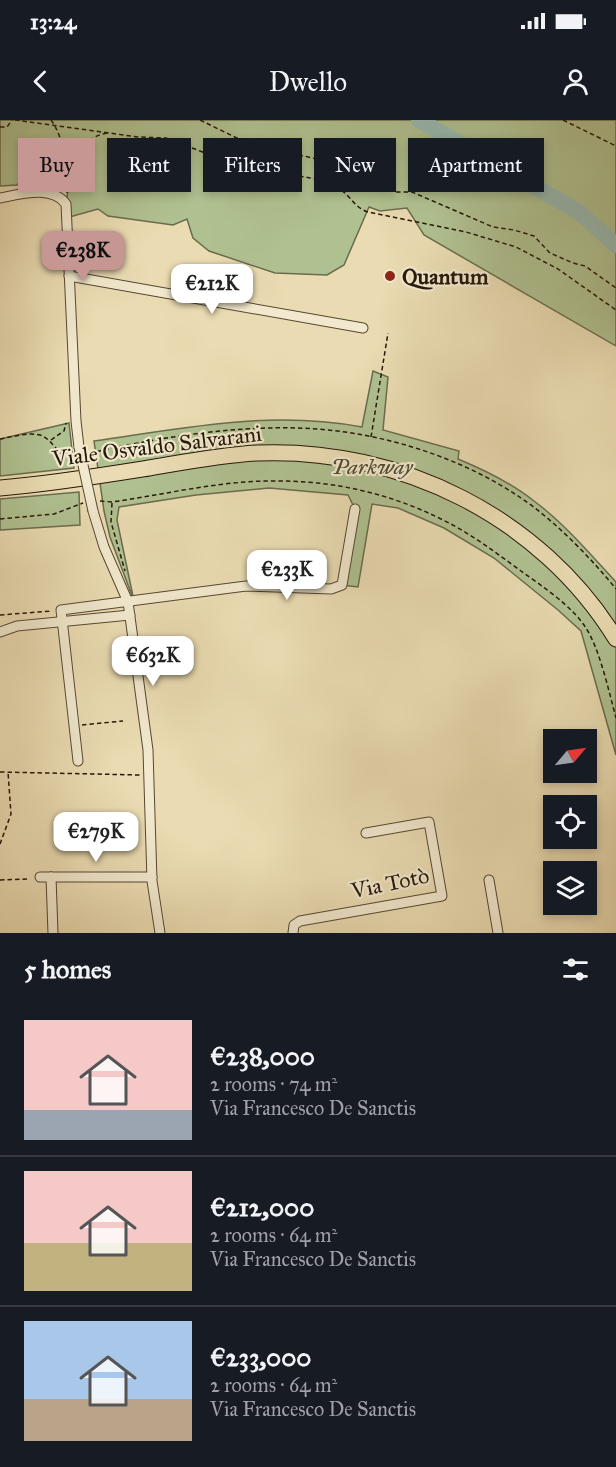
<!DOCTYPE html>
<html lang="en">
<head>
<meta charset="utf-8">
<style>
  :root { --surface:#171b24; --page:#20242c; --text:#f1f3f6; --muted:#9ea1a6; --line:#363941; --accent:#c59692 }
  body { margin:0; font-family:"IM FELL Great Primer",serif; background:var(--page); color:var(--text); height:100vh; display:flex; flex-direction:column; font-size:22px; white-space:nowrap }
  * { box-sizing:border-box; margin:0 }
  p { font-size:20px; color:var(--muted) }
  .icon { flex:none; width:33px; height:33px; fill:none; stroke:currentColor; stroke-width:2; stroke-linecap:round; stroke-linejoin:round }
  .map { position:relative; height:813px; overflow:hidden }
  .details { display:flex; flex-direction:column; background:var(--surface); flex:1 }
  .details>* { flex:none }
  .top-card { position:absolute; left:18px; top:18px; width:580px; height:54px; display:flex; gap:12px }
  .needle { width:39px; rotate:61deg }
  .controls { position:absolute; left:543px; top:609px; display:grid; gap:12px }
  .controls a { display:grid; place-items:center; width:54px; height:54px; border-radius:0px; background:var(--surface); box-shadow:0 3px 9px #0003; font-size:30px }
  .price { position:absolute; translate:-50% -51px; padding:0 14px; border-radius:12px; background:#fff; color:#222; font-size:20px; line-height:39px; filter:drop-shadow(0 2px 3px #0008) }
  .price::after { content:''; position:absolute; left:50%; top:36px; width:18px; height:14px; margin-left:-9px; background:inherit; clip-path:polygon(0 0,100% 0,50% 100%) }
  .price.active { background:var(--accent); color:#111 }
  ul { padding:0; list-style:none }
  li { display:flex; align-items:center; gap:18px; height:150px; padding:0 24px }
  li+li { border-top:2px solid var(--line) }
  li span { display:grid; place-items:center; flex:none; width:168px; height:120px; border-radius:0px; color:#555 }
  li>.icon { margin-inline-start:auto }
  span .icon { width:72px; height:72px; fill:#fffc; stroke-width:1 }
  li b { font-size:26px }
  h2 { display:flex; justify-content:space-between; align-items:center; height:72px; padding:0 24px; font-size:26px }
  .pill { padding:0 21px; border-radius:0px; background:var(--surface); box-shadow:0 3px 9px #0003; font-size:21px; line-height:54px }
  .pill.active { background:var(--accent); color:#111 }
  .status { display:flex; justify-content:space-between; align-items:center; height:42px; padding:0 30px; background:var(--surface); direction:ltr }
  .status svg { height:16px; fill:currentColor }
  header { display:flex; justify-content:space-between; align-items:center; height:78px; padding:0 24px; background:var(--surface); font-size:27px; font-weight:600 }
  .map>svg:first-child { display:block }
  .green { fill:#b0c191; stroke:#6a6c4d; stroke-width:1.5 }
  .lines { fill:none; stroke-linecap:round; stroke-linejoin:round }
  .river { stroke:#98bab1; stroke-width:16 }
  .minor-casing { stroke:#564833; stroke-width:11 }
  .primary-casing { stroke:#251709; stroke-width:17 }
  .path { stroke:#251709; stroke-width:1.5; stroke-dasharray:4.5 3; stroke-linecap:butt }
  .minor { stroke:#f1e8cd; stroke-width:9 }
  .primary { stroke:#eadbb2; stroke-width:15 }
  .minor-bridge-casing { stroke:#564833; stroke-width:11; stroke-linecap:butt }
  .minor-bridge { stroke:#f1e8cd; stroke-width:9 }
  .poi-dot { fill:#8f2418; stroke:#f1e8cd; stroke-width:2 }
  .labels { text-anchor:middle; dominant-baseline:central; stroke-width:4.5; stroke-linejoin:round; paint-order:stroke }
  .poi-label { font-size:22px; font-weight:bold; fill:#251709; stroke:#f1e8cd; text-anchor:start }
  .street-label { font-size:22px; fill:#251709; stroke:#f1e8cd }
  .park-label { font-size:22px; font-style:italic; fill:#4f4a32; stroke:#f1e8cd }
</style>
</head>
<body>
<div class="status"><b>13:24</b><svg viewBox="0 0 49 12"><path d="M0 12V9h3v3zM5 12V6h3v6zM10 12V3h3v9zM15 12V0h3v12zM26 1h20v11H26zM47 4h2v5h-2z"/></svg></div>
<header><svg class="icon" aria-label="back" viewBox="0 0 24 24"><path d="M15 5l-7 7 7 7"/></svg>Dwello<svg class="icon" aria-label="person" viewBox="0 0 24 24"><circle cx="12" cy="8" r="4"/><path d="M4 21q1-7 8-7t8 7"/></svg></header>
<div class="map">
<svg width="616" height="813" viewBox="0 0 616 813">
  <rect width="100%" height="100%" fill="#eadbb2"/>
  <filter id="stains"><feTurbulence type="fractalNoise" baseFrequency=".00333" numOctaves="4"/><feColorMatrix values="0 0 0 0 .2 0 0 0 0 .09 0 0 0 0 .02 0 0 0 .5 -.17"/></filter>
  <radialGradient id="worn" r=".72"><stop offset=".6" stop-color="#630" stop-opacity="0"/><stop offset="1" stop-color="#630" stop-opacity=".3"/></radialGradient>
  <g class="green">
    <path d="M0,0h616v226l-192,-111 -17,-27 -27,3 -11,-4 -25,58 -17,10 -52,-2 -66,-22 -16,-13 -6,-19 -14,6 -65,-9 -10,-7 -32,9v-14l3,-21 -17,-18 -1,-16 -6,1 -28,35 -17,1z"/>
    <path d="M373,251l15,6 -5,53 76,21 -1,8c24,10 55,25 76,42 31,23 56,53 82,81v173l-35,-124 -23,-21 -64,-52 -50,-30 -46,-20 -26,-4 -14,83 -16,-2 13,-76 -7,-14 -79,-7 -73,7 -77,12 -2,13 17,81 -24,-64 -6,-26 -10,-70c92,-13 175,-31 268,-14z"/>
    <path d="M69,303l5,45 -74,8v-37z"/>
    <path d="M79,372l1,33 -80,5v-31z"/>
  </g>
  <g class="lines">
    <path class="river" d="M419,0l160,92 37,33"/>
    <g class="minor-casing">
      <g id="minor">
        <path d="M0,78c21,-4 52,-13 66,6l10,217 3,26"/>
        <path d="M69,156l294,52"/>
        <path d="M93,391l11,36 24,55 20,148 4,131 8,52"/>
        <path d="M0,512l17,-6 113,-11"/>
        <path d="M78,641l-17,-151 185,-24 85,3 11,-4 13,-76"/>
        <path d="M40,757h112"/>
        <path d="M51,757l2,56"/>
        <path d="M489,760l9,53"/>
        <path d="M293,813l1,-8 6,-4 142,-25 -13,-74 -63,11"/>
      </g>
    </g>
    <g class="primary-casing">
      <path id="primary" d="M0,368c50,-4 99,-12 149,-20 36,-6 72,-13 108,-15 143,-6 284,64 359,186"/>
    </g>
    <g class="path">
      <path d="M15,0l123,17 28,1 47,18 19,19 16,9c8,-1 14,-5 22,-7 23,-4 48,0 69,12 12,6 14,18 29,23l98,20 50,15 42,22 58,41"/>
      <path d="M51,0c12,15 19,54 16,73"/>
      <path d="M200,0l45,22 76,18 52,25 23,7h16l81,35 21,3 20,6 16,17 23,10 12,3 31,22"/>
      <path d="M563,0l53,26"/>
      <path d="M0,7h7l5,-7"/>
      <path d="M68,51c9,-18 18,-35 40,-38"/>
      <path d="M371,317l17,-104"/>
      <path d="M0,319c12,-2 27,-7 40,-4 13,4 16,20 31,22"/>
      <path d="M51,320l13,-9 2,-8"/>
      <path d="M90,333c67,-15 139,-27 208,-25 76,2 160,27 223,70 33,22 70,60 95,91"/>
      <path d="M100,381l12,1c56,-8 110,-22 167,-21 56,0 112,13 162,38 29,14 54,33 80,52 21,15 51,35 65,57 14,22 23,64 30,90"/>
      <path d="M112,383l-1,19 14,49"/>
      <path d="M0,399l54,-5 29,-11"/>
      <path d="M0,495l51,-4"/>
      <path d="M82,605l41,-4"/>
      <path d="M0,652l140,3"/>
      <path d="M0,724l11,-30 -3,-42"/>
      <path d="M0,760l30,-1"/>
    </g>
    <use href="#minor" class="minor"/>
    <use href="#primary" class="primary"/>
    <g class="minor-bridge-casing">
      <path id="minor-bridge" d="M79,327l14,64"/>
    </g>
    <use href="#minor-bridge" class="minor-bridge"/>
  </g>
  <circle class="poi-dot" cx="390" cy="156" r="6"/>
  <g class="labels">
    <g class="poi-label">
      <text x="402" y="156">Quantum</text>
    </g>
    <g class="street-label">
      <text transform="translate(157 326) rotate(-7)">Viale Osvaldo Salvarani</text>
      <text transform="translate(390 763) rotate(-12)">Via Totò</text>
    </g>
    <g class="park-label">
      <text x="372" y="346">Parkway</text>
    </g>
  </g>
  <rect width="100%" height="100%" filter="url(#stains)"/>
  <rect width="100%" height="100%" fill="url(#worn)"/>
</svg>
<div class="controls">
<a><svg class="needle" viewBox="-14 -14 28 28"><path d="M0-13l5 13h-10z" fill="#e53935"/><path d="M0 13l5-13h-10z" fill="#9ea1a6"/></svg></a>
<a><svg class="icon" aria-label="locate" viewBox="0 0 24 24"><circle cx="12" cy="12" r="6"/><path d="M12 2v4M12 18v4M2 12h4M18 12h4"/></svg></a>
<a><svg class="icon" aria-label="layers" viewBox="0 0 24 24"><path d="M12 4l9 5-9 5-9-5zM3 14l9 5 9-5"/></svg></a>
</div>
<b class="price active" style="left:83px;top:162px">€238K</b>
<b class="price" style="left:212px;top:195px">€212K</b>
<b class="price" style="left:287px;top:481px">€233K</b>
<b class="price" style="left:153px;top:567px">€632K</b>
<b class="price" style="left:96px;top:743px">€279K</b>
<div class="top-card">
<a class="pill active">Buy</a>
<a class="pill">Rent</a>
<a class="pill">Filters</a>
<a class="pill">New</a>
<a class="pill">Apartment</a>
</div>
</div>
<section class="details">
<h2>5 homes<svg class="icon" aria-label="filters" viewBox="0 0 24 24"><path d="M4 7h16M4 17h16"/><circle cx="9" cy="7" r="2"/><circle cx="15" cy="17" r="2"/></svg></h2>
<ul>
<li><span style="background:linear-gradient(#f6c9c9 75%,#9aa5b1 0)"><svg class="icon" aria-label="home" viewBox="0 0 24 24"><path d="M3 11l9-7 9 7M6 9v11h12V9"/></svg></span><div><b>€238,000</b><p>2 rooms · 74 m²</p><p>Via Francesco De Sanctis</p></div></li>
<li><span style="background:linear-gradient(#f6c9c9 60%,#c2b280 0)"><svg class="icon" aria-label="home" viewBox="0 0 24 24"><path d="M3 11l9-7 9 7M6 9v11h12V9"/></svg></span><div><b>€212,000</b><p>2 rooms · 64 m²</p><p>Via Francesco De Sanctis</p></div></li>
<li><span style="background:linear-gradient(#a9c7e8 65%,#b9a48a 0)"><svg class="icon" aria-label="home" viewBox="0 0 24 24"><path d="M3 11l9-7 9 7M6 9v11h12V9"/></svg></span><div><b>€233,000</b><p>2 rooms · 64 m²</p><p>Via Francesco De Sanctis</p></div></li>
</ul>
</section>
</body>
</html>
